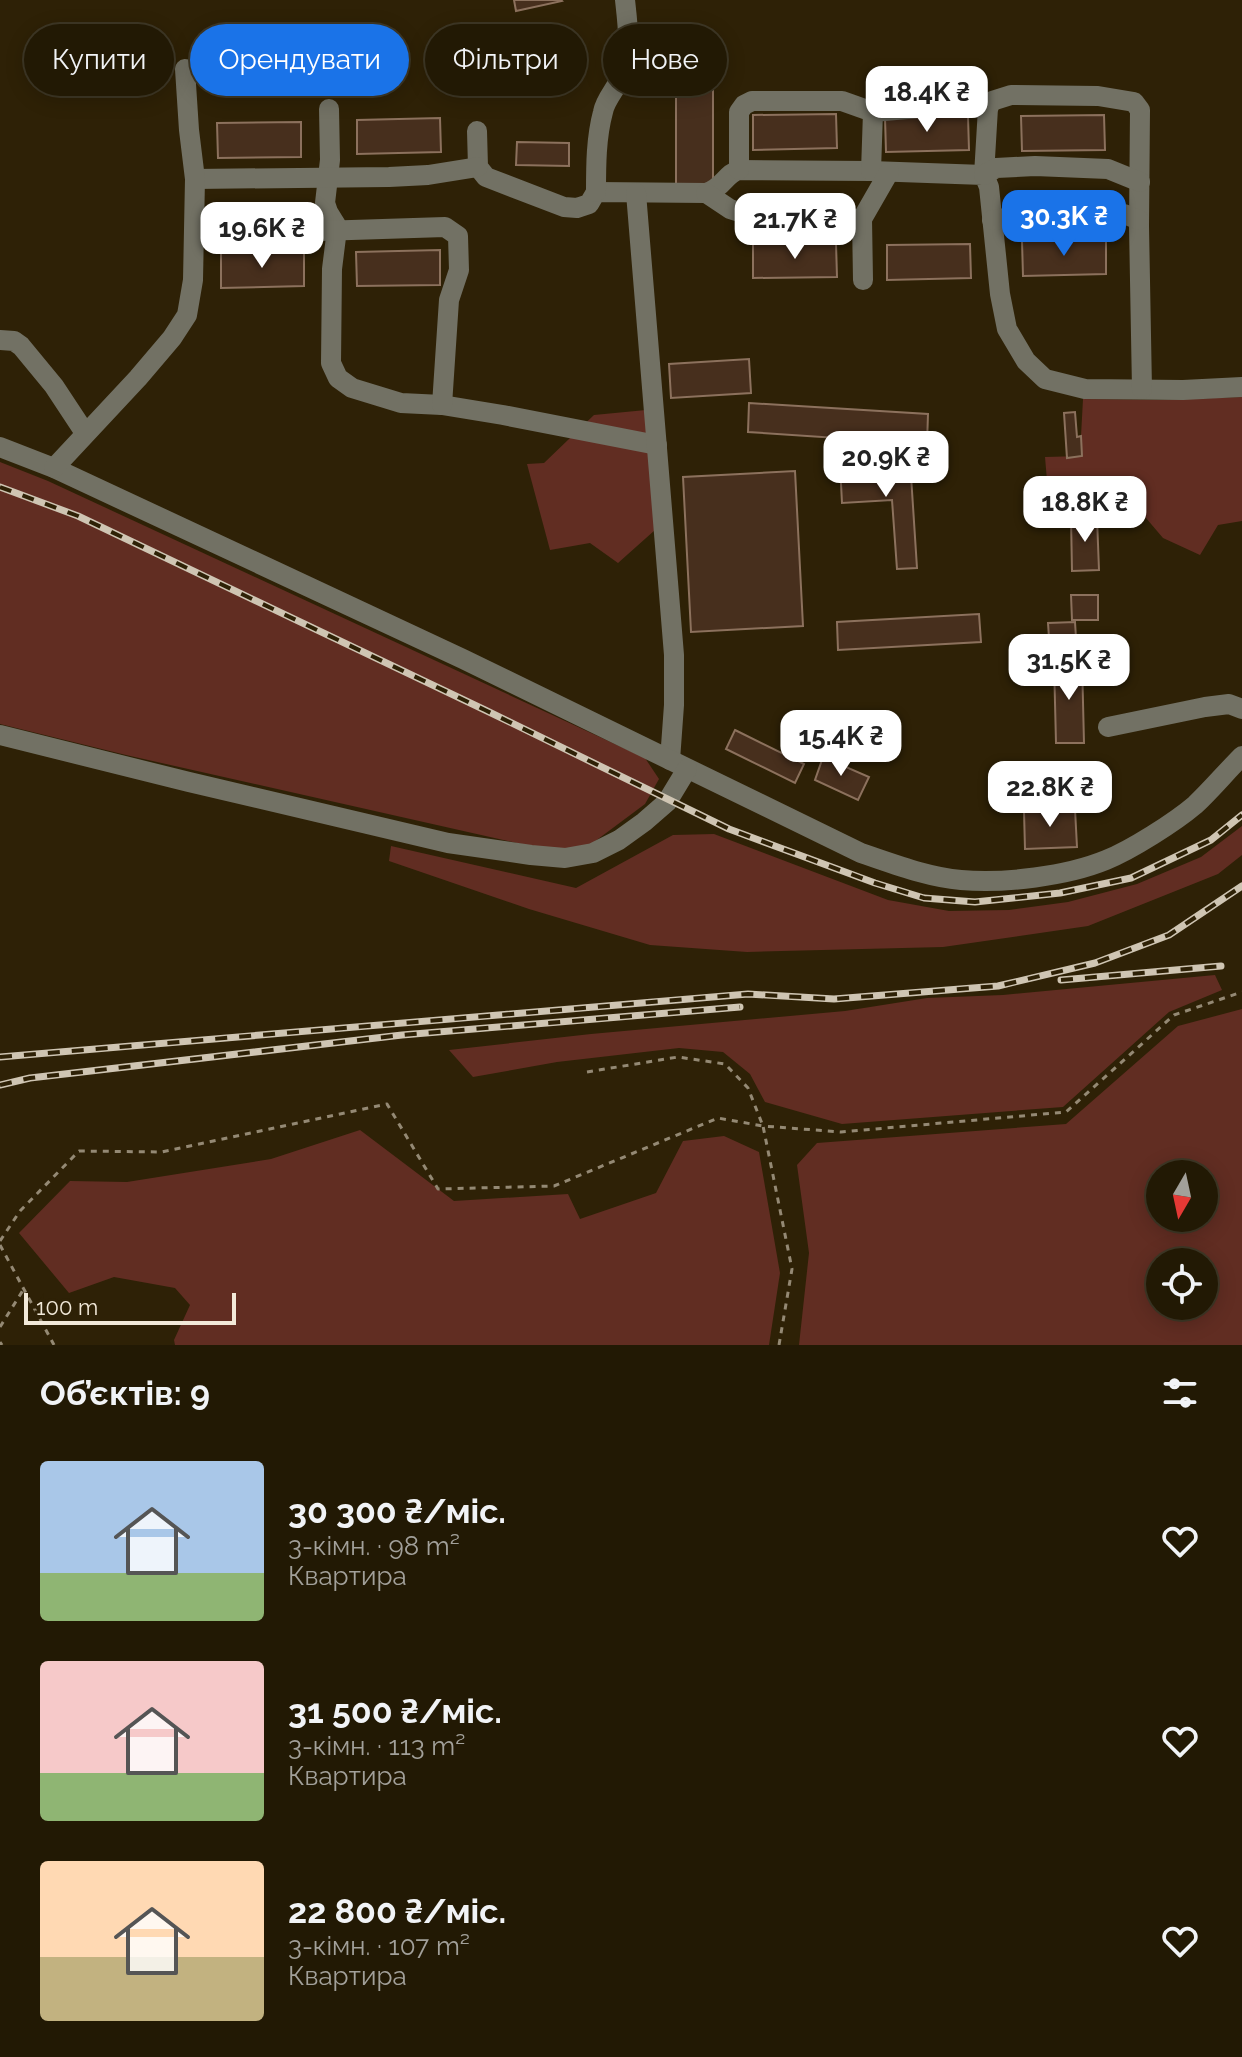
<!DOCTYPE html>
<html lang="uk">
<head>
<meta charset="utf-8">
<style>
  :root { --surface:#221904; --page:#2a220e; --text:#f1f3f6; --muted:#a2a09a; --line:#3f3826; --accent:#1a73e8 }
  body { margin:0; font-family:Raleway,sans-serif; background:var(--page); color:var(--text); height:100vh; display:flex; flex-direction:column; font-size:30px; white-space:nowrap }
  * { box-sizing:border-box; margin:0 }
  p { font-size:26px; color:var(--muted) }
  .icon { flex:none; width:44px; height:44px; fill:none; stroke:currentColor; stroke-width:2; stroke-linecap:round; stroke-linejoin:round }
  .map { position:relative; height:1345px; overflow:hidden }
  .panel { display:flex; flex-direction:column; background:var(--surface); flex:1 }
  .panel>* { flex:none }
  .top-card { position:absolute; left:24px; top:24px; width:800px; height:72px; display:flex; gap:16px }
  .needle { width:52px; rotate:189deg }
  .buttons { position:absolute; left:1146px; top:1160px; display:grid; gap:16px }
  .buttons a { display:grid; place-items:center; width:72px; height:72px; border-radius:50%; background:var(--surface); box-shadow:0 4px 20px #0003,0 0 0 2px var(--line); font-size:40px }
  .scale { position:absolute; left:24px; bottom:20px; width:212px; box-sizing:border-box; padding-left:8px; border:4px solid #f2e9d9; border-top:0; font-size:22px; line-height:28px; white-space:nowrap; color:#f2e9d9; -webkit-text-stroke:6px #2e2106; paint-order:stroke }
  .price { position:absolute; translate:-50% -68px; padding:0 18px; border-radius:16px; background:#fff; color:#222; font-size:26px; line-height:52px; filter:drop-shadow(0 2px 4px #0008) }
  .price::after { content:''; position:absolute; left:50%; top:48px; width:24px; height:18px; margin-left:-12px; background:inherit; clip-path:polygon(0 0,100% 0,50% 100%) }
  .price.current { background:var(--accent); color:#fff }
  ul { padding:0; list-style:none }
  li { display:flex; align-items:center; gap:24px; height:200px; padding:0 40px }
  li span { display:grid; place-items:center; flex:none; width:224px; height:160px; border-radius:8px; color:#555 }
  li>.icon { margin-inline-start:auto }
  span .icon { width:96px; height:96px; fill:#fffc; stroke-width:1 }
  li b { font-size:34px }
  h2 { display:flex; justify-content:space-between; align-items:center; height:96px; padding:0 40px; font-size:34px }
  .tag { padding:0 28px; border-radius:36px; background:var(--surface); box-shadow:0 4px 20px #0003,0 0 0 2px var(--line); font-size:28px; line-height:72px }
  .tag.current { background:var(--accent); color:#fff }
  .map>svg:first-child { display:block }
  .green { fill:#612d22; fill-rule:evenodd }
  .building { fill:#472f1d; stroke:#8c715d; stroke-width:2 }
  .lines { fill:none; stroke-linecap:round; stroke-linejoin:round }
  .path { stroke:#948974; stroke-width:3; stroke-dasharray:6 6; stroke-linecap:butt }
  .minor { stroke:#727164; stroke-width:20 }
  .rail-casing { stroke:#cfc5b3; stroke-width:7 }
  .rail { stroke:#2e2106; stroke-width:4; stroke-dasharray:12; stroke-linecap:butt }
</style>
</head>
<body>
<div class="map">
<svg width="1242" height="1345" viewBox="0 0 1242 1345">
  <rect width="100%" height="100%" fill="#2e2106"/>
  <g class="green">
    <path d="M1242,397v124l-24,4 -18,30 -37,-17 -23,-27 -27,-1 -63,6 -5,-59 37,-1 -1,-20 2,-37 77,1z"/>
    <path d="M646,410l9,120 -37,33 -28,-20 -40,7 -23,-86 17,-1 50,-48z"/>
    <path d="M0,462l48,19 597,277 14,21 -14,25 -59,44h-47l-413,-93 -126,-31z"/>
    <path d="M1242,826v29l-24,19 -130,52 -145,21 -196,5 -97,-7 -121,-36 -140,-48 2,-15 185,42 97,-53 41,-1 174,66 61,11 60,-1 59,-8 69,-18 64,-27z"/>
    <path d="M1215,975l7,15 -53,22 -106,95 -221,17 -77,-22 -15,-28 -27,-22 -44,-4 -122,14 -84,15 -24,-27 142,-16 254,-23 82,-13 76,-3z"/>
    <path d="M1242,1009v336h-443l10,-92 -12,-88 20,-22 249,-19 112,-98zM1160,1174h44v44h-44zM1160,1262h44v44h-44z"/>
    <path d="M360,1130l94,71 114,-7 12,25 76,-26 27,-52 41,-5 35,16 21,121 -11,72h-594l-1,-5 16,-35 -15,-17 -61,-11 -45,16 -50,-60 51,-52 57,1 144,-23z"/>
  </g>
  <g class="building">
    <path d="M514,0h47l1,1 -46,10z"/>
    <path d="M526,55l47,3 -2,25 -47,-3z"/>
    <rect x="676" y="83" width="37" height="101"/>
    <path d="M836,114l1,34 -84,2v-35z"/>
    <path d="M1104,115l1,35 -83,1 -1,-35z"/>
    <path d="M968,116l1,34 -83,2 -1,-34z"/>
    <path d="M440,118l1,34 -84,2v-34z"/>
    <path d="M301,122v35l-83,1 -1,-35z"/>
    <path d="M517,142l52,1v23l-53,-1z"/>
    <path d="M1106,240v34l-83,2 -1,-35z"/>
    <path d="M836,243l1,34 -84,1v-34z"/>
    <path d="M970,244l1,34 -84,2v-35z"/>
    <path d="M440,250v35l-83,1 -1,-34z"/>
    <path d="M304,252v34l-83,2v-35z"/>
    <path d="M749,359l2,34 -80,5 -2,-34z"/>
    <path d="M749,403l179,11 -1,30 -179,-12z"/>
    <path d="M1075,412l2,25 4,-1 1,20 -15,2 -3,-45z"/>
    <path d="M910,460l7,108 -20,1 -5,-69 -50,3 -2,-39z"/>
    <path d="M795,471l8,155 -112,6 -8,-155z"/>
    <path d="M1071,518h26l2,52 -27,1z"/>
    <path d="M1071,595h27v25h-26z"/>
    <path d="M979,614l2,28 -143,8 -1,-28z"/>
    <path d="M1075,622l1,16h-27l-1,-15z"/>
    <path d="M1082,661l2,82h-28l-2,-81z"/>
    <path d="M735,730l69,34 -9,19 -69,-34z"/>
    <path d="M823,757l46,20 -11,23 -43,-20z"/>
    <path d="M1075,809l2,38 -52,2 -1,-38z"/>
  </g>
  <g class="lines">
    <g class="path">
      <path d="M587,1072l91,-15 47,7 23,24 15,38"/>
      <path d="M0,1241l20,-30 59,-60 83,1 225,-48 51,85 116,-3 164,-68 45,8"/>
      <path d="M0,1245l54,100"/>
      <path d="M0,1327l25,-40"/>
      <path d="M0,1342l2,3"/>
      <path d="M779,1345l13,-76 -29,-143 78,6 225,-20 108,-97 68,-23"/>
    </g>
    <g class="minor">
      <path d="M329,109l1,51 -5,43 3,9 8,13 1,4 -5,40 -1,94 7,15 14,10 49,15 41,2 61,10 154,30"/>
      <path d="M477,131l1,36 8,10 78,30 13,1 12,-4 7,-12 110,1c17,-5 20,-20 33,-23l132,1 113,4 5,12 11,107 7,35 19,32 19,18 40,10 98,1 59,-3"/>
      <path d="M739,170v-58l5,-7 8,-4h90l31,11 46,-4h69"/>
      <path d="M871,171l2,-59"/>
      <path d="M984,175l4,-67 4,-7 19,-6 87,1 36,6 6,8 -1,116 3,163"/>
      <path d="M984,175l12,-7 39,-2 73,3 32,13"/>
      <path d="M195,179l194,-2 39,-2 50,-8"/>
      <path d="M596,192c0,-26 0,-54 7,-80 2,-12 12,-22 17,-33 12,-26 8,-52 5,-79"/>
      <path d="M636,193l38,462v50l-4,55"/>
      <path d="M706,193l24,16 40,13 92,-3"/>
      <path d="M992,220l36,-5 96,-1 15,6"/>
      <path d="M195,235c83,-2 167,-6 250,-8l13,9 1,34 -10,30 -7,105"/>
      <path d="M863,280l-1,-61 27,-47"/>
      <path d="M0,340l14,1 7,5 33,40 31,47"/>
      <path d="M0,447l54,21 409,191 398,194c33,11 66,24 100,27 43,4 106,-4 145,-20 25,-10 69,-38 89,-55 16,-15 31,-33 47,-49"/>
      <path d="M54,468l84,-90 34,-40 15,-23 6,-35 2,-101 -6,-49 -4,-61"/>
      <path d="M1108,727l97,-20 24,-3 13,5"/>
      <path d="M0,735l189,47 259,61 83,12 34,3 28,-5 26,-13 25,-18 23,-20 20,-33"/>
    </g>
    <g class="rail-casing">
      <g id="rail">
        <path d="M0,487l78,29 407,194 244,119 146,54 49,15 51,4 85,-9 71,-15 80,-38 31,-25"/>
        <path d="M1061,980l160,-14"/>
        <path d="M0,1057l748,-63 86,5 164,-13 97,-23 74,-28 73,-49"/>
        <path d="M0,1085l30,-7 372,-43 338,-28"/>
      </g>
    </g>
    <use href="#rail" class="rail"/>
  </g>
</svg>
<div class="buttons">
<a><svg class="needle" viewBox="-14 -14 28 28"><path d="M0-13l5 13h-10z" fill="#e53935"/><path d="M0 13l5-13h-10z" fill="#a2a09a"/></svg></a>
<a><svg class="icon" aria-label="locate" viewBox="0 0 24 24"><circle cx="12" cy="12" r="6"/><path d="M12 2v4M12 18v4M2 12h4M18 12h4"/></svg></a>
</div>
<div class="scale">100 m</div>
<b class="price" style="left:927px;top:134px">18.4K ₴</b>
<b class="price current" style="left:1064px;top:258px">30.3K ₴</b>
<b class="price" style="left:795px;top:261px">21.7K ₴</b>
<b class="price" style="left:262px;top:270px">19.6K ₴</b>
<b class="price" style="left:886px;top:499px">20.9K ₴</b>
<b class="price" style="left:1085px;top:544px">18.8K ₴</b>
<b class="price" style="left:1069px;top:702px">31.5K ₴</b>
<b class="price" style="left:841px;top:778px">15.4K ₴</b>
<b class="price" style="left:1050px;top:829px">22.8K ₴</b>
<div class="top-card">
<a class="tag">Купити</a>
<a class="tag current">Орендувати</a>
<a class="tag">Фільтри</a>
<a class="tag">Нове</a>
</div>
</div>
<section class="panel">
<h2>Об’єктів: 9<svg class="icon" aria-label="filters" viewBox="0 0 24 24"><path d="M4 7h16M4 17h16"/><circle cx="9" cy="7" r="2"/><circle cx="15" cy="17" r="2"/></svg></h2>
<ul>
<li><span style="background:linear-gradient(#a9c7e8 70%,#8fb573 0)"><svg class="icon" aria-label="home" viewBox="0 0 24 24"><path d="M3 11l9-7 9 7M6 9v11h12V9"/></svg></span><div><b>30 300 ₴/міс.</b><p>3-кімн. · 98 m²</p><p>Квартира</p></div><svg class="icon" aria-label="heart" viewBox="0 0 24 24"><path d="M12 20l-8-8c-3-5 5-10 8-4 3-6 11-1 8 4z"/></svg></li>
<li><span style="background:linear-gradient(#f6c9c9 70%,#8fb573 0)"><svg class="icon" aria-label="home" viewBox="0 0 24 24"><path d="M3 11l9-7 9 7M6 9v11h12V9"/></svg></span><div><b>31 500 ₴/міс.</b><p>3-кімн. · 113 m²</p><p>Квартира</p></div><svg class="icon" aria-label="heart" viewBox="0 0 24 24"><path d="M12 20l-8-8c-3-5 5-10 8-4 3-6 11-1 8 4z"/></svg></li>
<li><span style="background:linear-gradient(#ffd9b3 60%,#c2b280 0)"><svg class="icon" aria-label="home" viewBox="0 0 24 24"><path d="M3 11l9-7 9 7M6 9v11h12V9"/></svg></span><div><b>22 800 ₴/міс.</b><p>3-кімн. · 107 m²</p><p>Квартира</p></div><svg class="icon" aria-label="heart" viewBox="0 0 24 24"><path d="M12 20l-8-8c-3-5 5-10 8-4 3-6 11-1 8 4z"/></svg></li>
</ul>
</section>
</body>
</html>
